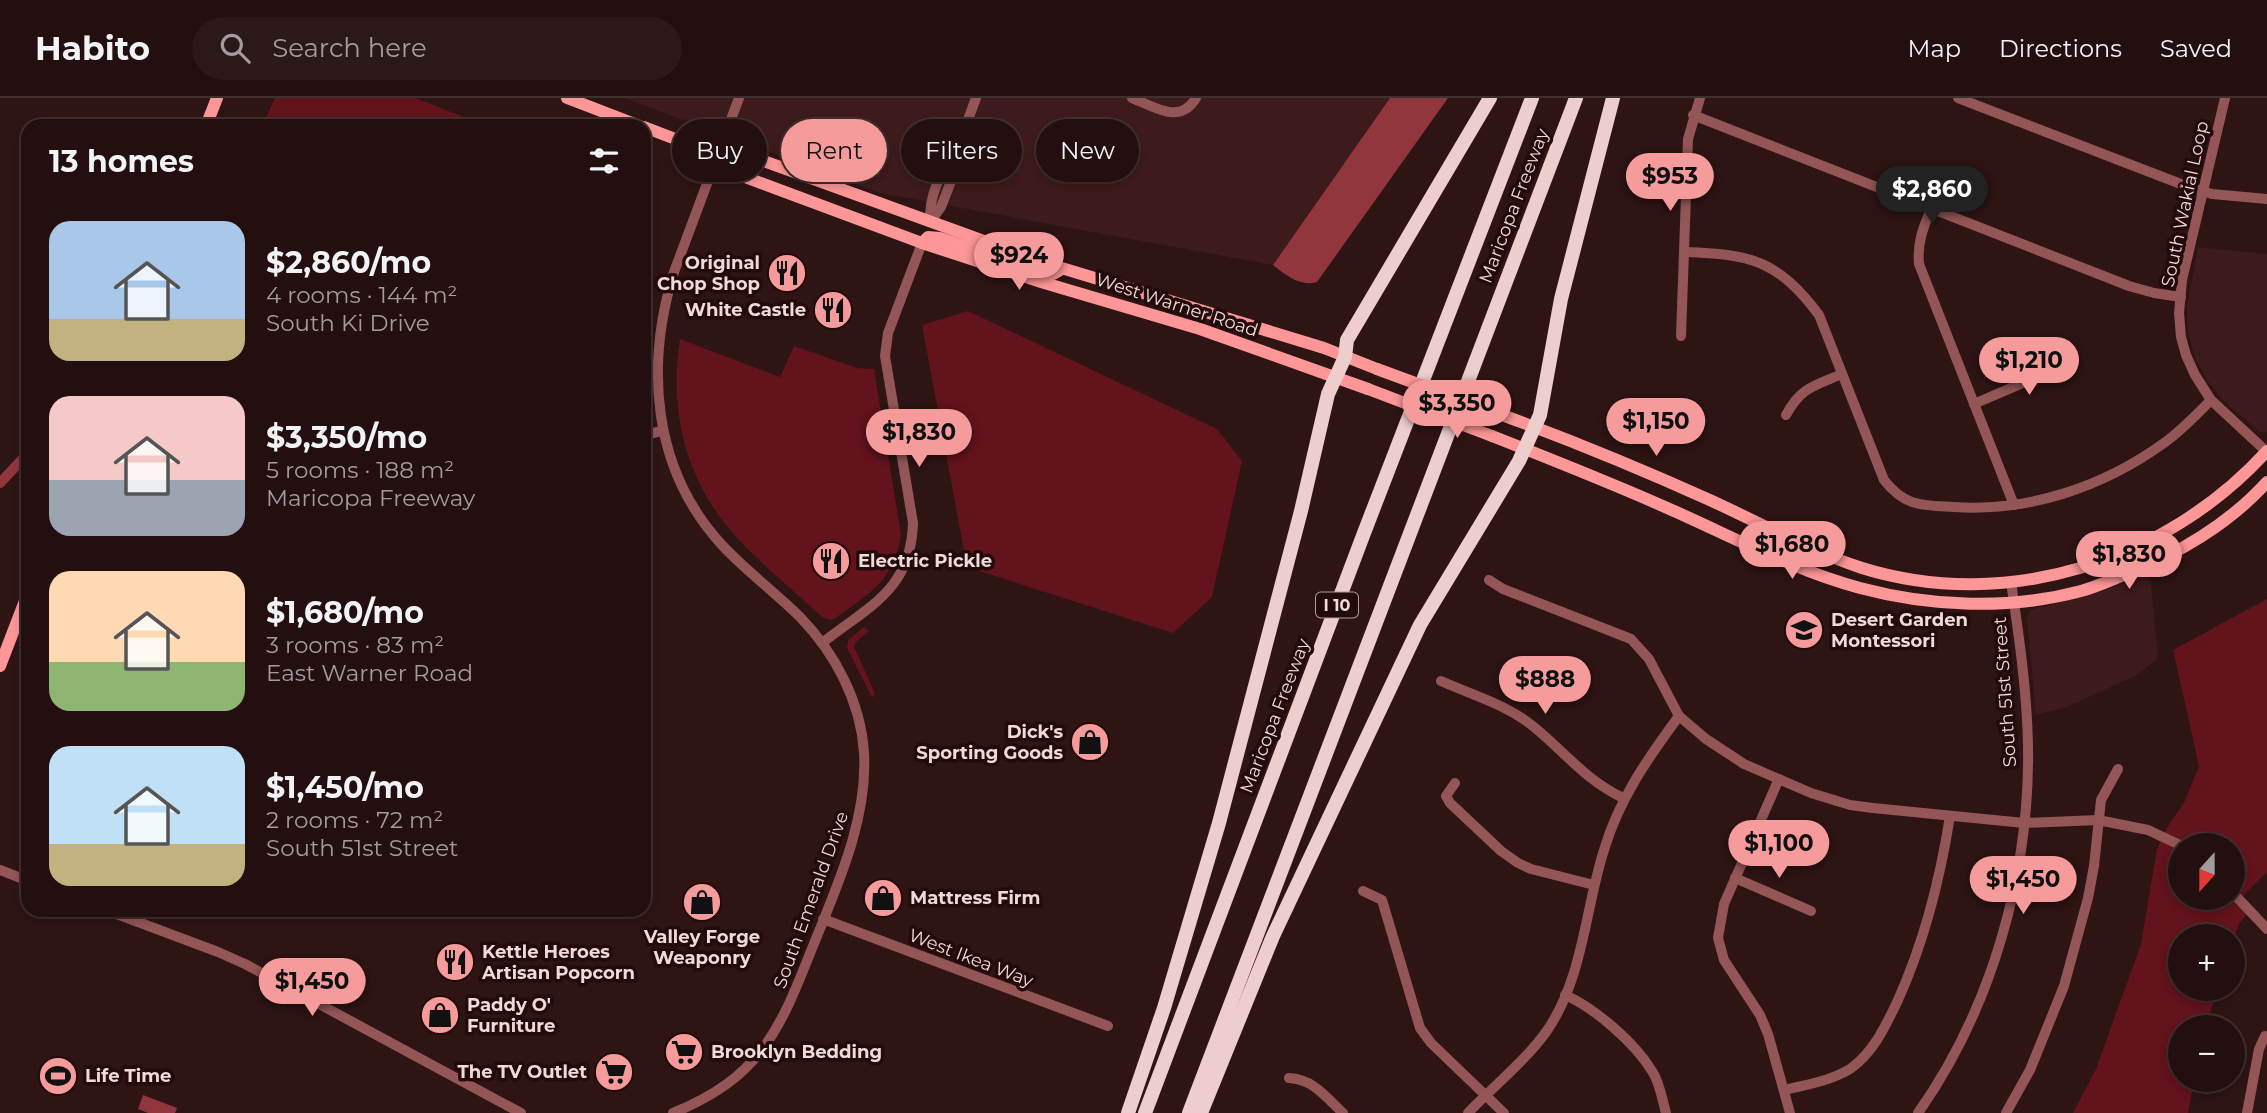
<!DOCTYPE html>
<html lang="en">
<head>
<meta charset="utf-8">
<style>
  :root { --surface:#230f0f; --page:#2b1818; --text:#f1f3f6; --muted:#a39c9e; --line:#402f2f; --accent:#f59b9b }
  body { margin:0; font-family:Montserrat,sans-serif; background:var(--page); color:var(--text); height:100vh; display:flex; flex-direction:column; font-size:26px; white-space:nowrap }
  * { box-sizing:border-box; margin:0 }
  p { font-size:23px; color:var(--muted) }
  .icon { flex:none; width:38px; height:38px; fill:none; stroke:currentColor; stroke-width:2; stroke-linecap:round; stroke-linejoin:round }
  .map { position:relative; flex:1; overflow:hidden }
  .drawer { position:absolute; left:21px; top:21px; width:630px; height:798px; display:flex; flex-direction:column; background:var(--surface); border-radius:21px; box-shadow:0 4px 10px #0003,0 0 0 2px var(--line) }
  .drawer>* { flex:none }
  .top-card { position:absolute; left:672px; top:21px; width:665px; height:63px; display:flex; gap:14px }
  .needle { width:46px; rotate:201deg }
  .controls { position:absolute; left:2168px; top:735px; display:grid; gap:14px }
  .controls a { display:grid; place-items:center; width:77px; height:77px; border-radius:50%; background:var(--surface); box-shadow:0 4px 10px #0003,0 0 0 2px var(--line); font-size:35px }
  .price { position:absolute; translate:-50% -60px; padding:0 16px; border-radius:24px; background:var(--accent); color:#111; font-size:23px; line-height:46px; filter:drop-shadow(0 2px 4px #0008) }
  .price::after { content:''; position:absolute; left:50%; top:42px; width:21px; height:16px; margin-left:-10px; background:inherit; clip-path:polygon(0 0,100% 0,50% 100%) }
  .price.active { background:#222; color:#fff }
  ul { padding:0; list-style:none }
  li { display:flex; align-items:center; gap:21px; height:175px; padding:0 28px }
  li span { display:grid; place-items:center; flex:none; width:196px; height:140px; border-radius:21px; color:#555 }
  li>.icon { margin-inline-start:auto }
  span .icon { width:84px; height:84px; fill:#fffc; stroke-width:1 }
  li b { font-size:30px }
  h2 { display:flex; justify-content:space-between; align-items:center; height:84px; padding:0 28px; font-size:30px }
  .tag { padding:0 24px; border-radius:32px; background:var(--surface); box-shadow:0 4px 10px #0003,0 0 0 2px var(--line); font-size:24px; line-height:63px }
  .tag.active { background:var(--accent); color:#111 }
  header { display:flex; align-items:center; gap:42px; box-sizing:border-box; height:98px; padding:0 35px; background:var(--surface); border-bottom:2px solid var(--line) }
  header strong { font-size:33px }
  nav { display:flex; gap:38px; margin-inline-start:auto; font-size:24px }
  .search { width:490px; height:63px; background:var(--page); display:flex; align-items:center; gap:18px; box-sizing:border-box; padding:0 24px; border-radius:38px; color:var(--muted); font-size:26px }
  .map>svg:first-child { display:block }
  .built { fill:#3d1a1b }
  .green { fill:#62131c; fill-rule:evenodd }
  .water { fill:#91363c }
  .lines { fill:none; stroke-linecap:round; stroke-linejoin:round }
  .canal { stroke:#91363c; stroke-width:10 }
  .minor { stroke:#935556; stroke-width:10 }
  .major { stroke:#fd9697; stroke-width:12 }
  .highway { stroke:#eececd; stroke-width:14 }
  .major-bridge { stroke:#fd9697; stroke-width:12 }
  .labels { text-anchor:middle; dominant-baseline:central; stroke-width:7; stroke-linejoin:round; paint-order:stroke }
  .shield { fill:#240a0b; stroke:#b19c9b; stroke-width:2 }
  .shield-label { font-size:16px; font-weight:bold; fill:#eedad9 }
  .street-label { font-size:18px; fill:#eedad9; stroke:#240a0b }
  .poi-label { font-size:18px; font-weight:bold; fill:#eedad9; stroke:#240a0b; text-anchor:start }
</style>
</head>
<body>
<header>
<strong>Habito</strong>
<div class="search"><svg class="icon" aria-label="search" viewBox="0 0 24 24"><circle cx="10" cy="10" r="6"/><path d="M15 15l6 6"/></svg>Search here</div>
<nav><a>Map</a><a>Directions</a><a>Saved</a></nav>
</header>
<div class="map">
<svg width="2267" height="1015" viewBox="0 0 2267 1015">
  <rect width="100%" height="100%" fill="#2f1414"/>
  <g class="built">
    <path d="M624,0h766l-117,167 -393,-72z"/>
    <path d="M2198,149l69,7v178h-7l-33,-28 -18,-21 -13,-22 -8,-29 -1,-25z"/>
    <path d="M2147,476l4,9 7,76 -23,17 -46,21 -25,11 -28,7 -9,-97 4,-8 77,-21z"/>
  </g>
  <g class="green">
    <path d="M275,0h140l72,28h-225z"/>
    <path d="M968,213l249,118 25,32 -30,136 -39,36 -206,-66 -45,-242z"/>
    <path d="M680,241l100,38 14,-31 63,22 17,1 27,166c-7,46 -32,59 -67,84l-4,1 -8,-3c-27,-25 -56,-49 -82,-76 -53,-55 -72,-128 -60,-202z"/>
    <path d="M2267,501v273l-27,27 10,11 -11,14 -6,18v-6h-53v53h37l-11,38h-26v53h14l-6,33h-115l23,-44 45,-125 16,-95 9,-20 19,-28 14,-35 -26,-116zM2180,747h53v53h-53z"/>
    <path d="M864,529l5,4 -13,11 -2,5 21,46 -3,5 -25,-50 1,-8z"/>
  </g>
  <g class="water">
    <path d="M1390,0h58l-131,184c-17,5 -31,-7 -44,-17z"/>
    <path d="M143,997l34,13 -2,5h-27l-10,-4z"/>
  </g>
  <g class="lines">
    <path class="canal" d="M0,385l28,-30"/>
    <g class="minor">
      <path d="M1132,0c23,9 48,27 64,0"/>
      <path d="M1958,0l228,88 26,8 55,5"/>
      <path d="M2225,0l-43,182 -3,33 2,24 5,18 9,20 16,25 56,52"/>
      <path d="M1693,17l436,171 25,7 27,4"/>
      <path d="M1931,111c-8,19 -14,34 -12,55l95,241"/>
      <path d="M930,124l11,-15 14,-36 1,-19 20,-54"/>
      <path d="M930,124c-1,-25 10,-51 25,-70"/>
      <path d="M1685,154c65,2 93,8 134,63l65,165c21,27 38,25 70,27 75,5 149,-20 210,-64 17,-12 32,-28 47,-43"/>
      <path d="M1681,238l7,-197 12,-41"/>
      <path d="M1974,306l76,-33 11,-12"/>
      <path d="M1786,317c15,-28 28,-29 56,-41"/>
      <path d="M644,337l18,-4"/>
      <path d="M1489,482l14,9 128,50 18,20 30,57 27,23 38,25 67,29 39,12 23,3 151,15 74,-3 50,10 32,15"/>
      <path d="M822,545c47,-37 89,-53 91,-120l-28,-167 3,-23 34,-90"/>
      <path d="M1441,583c31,14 67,24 93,46 33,27 49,51 89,71"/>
      <path d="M1778,683l-54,123 -6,34 6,22 36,55 8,19 22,79"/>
      <path d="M1455,685l-9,13 4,7 51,48 17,12 13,6 63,16"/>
      <path d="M0,772l28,11"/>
      <path d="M1735,780l76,33"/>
      <path d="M1363,793l19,9 38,128 11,15 73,70"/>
      <path d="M2233,795l34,36"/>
      <path d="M106,812l112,42 27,12 276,149"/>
      <path d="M823,821l285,107"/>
      <path d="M1565,897c30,13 70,48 87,76 8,12 10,28 14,42"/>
      <path d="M1289,980c24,1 37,19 54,35"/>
      <path d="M1784,992c22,-5 46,-9 66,-21 24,-17 36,-44 48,-69 27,-60 42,-120 52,-184"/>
      <path d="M673,1015c86,-35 106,-81 138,-162 25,-63 57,-130 53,-198 -3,-51 -29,-100 -64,-136 -25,-25 -54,-46 -78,-72 -70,-76 -77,-179 -48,-273l65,-174"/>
      <path d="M1468,1015c24,-25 58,-53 78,-81 37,-52 39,-123 58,-182 15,-51 44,-92 75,-134"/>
      <path d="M1918,1015c74,-105 112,-239 110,-367 -1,-55 -9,-110 -17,-164"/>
      <path d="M2006,1015l24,-43 34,-84 24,-88 6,-32 7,-66 17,-31"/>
      <path d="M2247,1015l12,-64 6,-13"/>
    </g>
    <g class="major">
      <path d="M567,0l73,28"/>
      <path d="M206,28l11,-28"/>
      <path d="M644,29l73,28 17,18 188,70 119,39 159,47 168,60"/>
      <path d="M717,57l22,-3 303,110 282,86 53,21"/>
      <path d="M922,145l6,-6 12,1 99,33 14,3 9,-5"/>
      <path d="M1502,317c71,26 141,55 210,86 50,23 98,50 150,67 145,45 305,-7 405,-117"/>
      <path d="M1492,338c61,24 122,48 182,75 61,27 122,60 186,77 71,19 150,22 221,3 15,-4 30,-11 45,-17 51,-19 104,-51 141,-92"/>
      <path d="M0,568l28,-73"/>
    </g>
    <g class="highway">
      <path d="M1128,1015l36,-105 55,-185 82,-312 27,-117 17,-37 2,-17 143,-242"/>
      <path d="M1145,1015l219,-580 168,-435"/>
      <path d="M1189,1015l387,-1015"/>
      <path d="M1201,1015l72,-177 147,-311 99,-164 21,-46 21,-116 52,-201"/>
    </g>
    <g class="major-bridge">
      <path d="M1377,271l125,46"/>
      <path d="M1368,291l124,47"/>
    </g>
  </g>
  <defs>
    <g id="restaurant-disc" transform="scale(2.0125)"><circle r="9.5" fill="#f59b9b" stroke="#240a0b"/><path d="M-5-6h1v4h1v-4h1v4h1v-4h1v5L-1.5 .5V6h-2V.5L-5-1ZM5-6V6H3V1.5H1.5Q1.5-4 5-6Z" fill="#111"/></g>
    <g id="school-disc" transform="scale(2.0125)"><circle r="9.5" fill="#f59b9b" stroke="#240a0b"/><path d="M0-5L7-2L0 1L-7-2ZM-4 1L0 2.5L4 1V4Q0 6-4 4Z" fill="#111"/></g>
    <g id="shop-disc" transform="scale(2.0125)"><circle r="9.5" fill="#f59b9b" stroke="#240a0b"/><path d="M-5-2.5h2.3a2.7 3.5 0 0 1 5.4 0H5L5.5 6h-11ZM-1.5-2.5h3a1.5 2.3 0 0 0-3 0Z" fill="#111"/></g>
    <g id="supermarket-disc" transform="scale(2.0125)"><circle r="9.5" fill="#f59b9b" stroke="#240a0b"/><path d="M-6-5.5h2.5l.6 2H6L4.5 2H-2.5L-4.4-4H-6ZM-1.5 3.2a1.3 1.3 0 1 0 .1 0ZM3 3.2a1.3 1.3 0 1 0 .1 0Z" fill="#111"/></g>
    <g id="stadium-disc" transform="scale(2.0125)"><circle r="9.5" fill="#f59b9b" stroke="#240a0b"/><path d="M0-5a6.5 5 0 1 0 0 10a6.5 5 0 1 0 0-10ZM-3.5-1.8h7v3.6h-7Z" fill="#111"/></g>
  </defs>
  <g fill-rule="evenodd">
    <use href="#restaurant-disc" x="787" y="175"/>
    <use href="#restaurant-disc" x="833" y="212"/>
    <use href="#restaurant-disc" x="831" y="463"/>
    <use href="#school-disc" x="1804" y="532"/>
    <use href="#shop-disc" x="1090" y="644"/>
    <use href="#shop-disc" x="883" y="800"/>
    <use href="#shop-disc" x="702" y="804"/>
    <use href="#restaurant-disc" x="455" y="864"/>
    <use href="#shop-disc" x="440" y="917"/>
    <use href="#supermarket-disc" x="684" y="954"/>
    <use href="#supermarket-disc" x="614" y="974"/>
    <use href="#stadium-disc" x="58" y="978"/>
  </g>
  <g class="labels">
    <rect class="shield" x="1316" y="494.5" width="42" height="25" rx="5"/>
    <g class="shield-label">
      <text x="1337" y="507">I 10</text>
    </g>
    <g class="street-label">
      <text transform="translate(2185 106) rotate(-78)">South Wakial Loop</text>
      <text transform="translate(1514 108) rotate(-69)">Maricopa Freeway</text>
      <text transform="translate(1177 207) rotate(18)">West Warner Road</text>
      <text transform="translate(2005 594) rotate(-94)">South 51st Street</text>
      <text transform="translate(1275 618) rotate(-69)">Maricopa Freeway</text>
      <text transform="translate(811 802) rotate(-70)">South Emerald Drive</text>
      <text transform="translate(971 860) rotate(21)">West Ikea Way</text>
    </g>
    <g class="poi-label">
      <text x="760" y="165" text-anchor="end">Original<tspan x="760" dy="21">Chop Shop</tspan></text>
      <text x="806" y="212" text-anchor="end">White Castle</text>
      <text x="858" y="463">Electric Pickle</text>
      <text x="1831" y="522">Desert Garden<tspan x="1831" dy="21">Montessori</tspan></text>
      <text x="1063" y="634" text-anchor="end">Dick's<tspan x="1063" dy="21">Sporting Goods</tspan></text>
      <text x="910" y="800">Mattress Firm</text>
      <text x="702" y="839" text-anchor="middle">Valley Forge<tspan x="702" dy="21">Weaponry</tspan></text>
      <text x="482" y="854">Kettle Heroes<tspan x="482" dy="21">Artisan Popcorn</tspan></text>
      <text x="467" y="907">Paddy O'<tspan x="467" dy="21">Furniture</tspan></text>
      <text x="711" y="954">Brooklyn Bedding</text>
      <text x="587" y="974" text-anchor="end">The TV Outlet</text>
      <text x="85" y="978">Life Time</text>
    </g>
  </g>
</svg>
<div class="controls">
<a><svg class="needle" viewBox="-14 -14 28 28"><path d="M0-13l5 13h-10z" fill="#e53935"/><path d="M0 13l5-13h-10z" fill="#a39c9e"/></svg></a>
<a>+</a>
<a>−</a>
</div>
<b class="price" style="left:1670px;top:115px">$953</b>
<b class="price active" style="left:1932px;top:128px">$2,860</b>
<b class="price" style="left:1019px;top:194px">$924</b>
<b class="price" style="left:2029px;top:299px">$1,210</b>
<b class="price" style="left:1457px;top:342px">$3,350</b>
<b class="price" style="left:1656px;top:360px">$1,150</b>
<b class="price" style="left:919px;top:371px">$1,830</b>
<b class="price" style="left:1792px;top:483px">$1,680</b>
<b class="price" style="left:2129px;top:493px">$1,830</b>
<b class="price" style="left:1545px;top:618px">$888</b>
<b class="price" style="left:1779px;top:782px">$1,100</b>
<b class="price" style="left:2023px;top:818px">$1,450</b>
<b class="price" style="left:312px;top:920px">$1,450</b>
<div class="top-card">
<a class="tag">Buy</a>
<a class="tag active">Rent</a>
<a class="tag">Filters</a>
<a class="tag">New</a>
</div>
<section class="drawer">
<h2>13 homes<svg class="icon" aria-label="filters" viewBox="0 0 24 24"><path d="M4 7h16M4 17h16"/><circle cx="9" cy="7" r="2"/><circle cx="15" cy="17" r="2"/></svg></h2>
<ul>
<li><span style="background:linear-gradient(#a9c7e8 70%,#c2b280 0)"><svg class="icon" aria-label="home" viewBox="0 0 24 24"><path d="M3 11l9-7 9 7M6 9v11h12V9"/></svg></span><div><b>$2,860/mo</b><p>4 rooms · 144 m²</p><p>South Ki Drive</p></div></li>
<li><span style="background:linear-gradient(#f6c9c9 60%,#9aa5b1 0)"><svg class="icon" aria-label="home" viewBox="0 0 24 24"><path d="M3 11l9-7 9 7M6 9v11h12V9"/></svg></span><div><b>$3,350/mo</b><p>5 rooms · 188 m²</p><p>Maricopa Freeway</p></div></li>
<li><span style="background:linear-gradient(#ffd9b3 65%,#8fb573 0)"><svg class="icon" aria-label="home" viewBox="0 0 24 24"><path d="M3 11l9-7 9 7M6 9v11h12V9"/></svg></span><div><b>$1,680/mo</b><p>3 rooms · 83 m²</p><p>East Warner Road</p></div></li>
<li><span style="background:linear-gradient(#bfe0f5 70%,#c2b280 0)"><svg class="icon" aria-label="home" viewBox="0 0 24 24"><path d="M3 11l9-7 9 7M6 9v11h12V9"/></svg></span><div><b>$1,450/mo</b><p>2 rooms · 72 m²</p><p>South 51st Street</p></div></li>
</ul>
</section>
</div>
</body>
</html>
